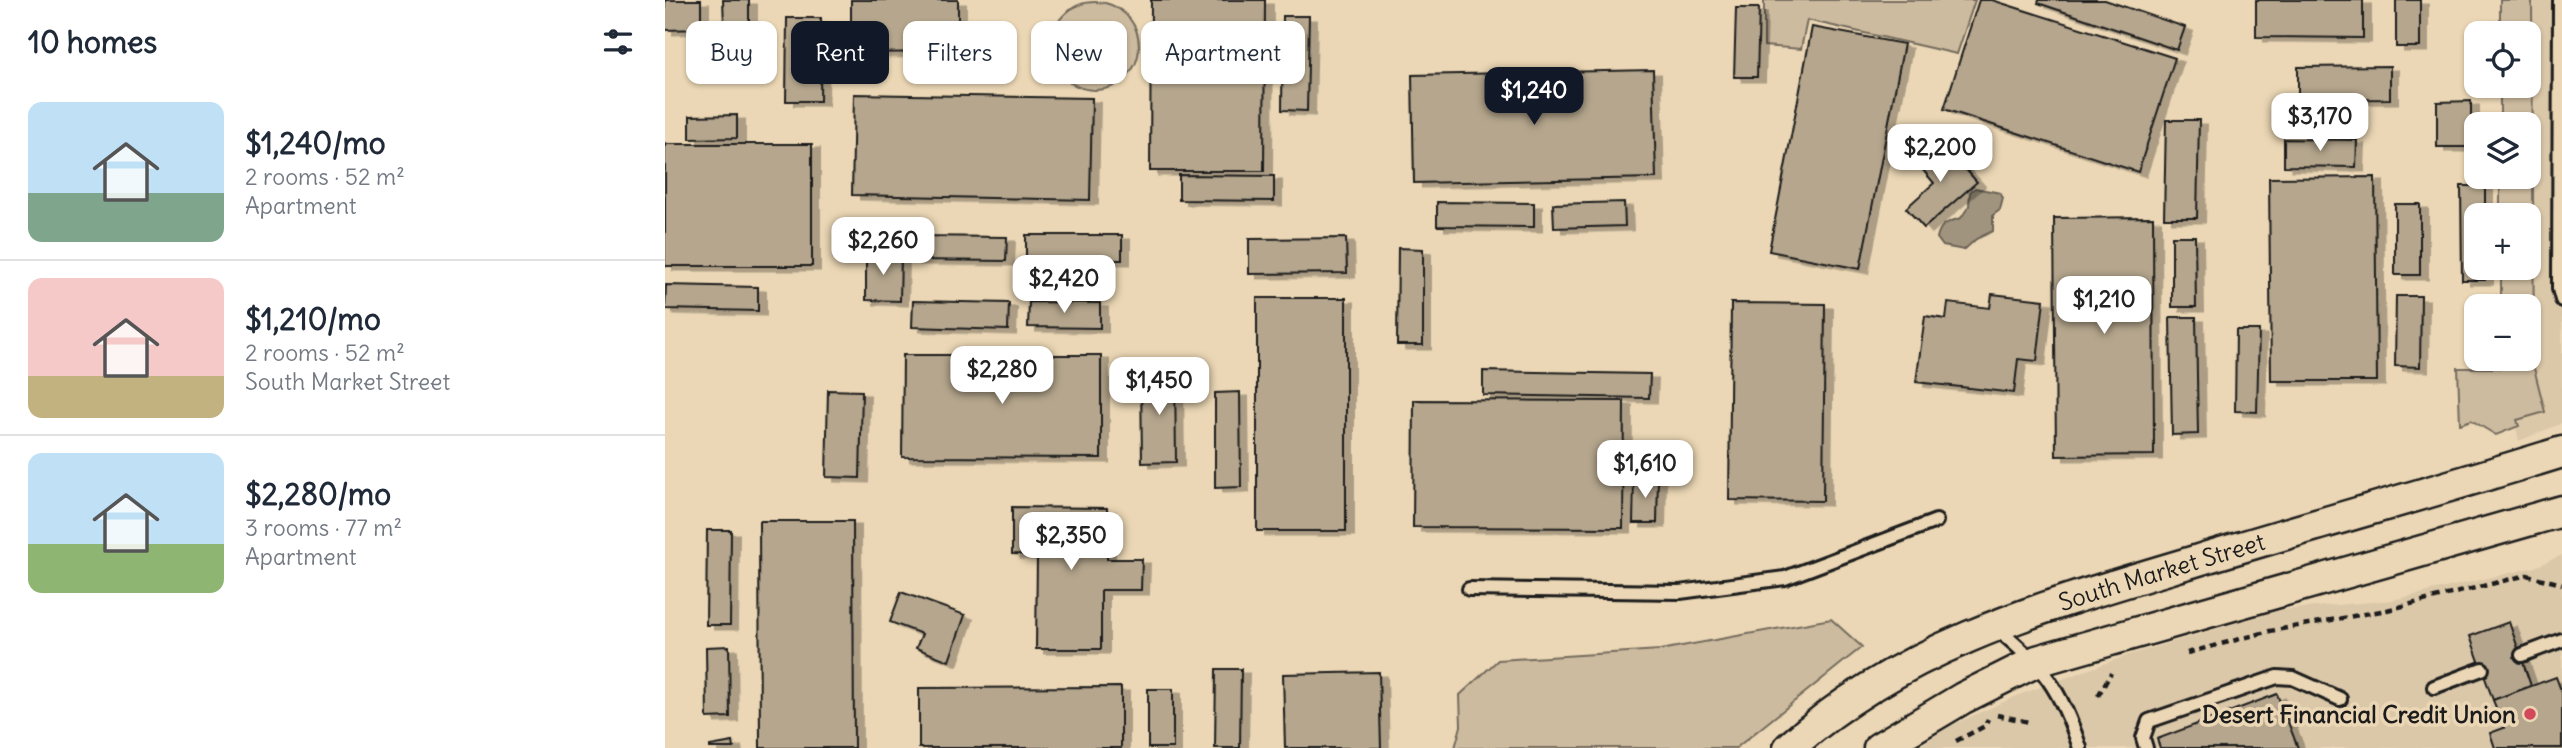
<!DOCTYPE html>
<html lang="en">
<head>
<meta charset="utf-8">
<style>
  :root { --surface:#fff; --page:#f6f6f7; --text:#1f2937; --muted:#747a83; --line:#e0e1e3; --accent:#111827 }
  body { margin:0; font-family:Delius,sans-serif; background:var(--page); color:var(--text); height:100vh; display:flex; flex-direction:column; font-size:26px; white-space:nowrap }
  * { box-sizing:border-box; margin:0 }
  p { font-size:23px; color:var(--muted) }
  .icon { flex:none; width:38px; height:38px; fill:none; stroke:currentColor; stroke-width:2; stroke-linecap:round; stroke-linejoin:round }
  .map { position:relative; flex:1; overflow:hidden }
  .sheet { display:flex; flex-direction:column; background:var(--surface); width:665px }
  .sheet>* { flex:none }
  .guide { position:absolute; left:21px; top:21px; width:665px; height:63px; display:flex; gap:14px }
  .fabs { position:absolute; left:1799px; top:21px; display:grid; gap:14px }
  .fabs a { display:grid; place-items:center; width:77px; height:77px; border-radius:14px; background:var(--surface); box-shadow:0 2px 5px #0004; font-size:35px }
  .price { position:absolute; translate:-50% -60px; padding:0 16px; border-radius:14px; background:#fff; color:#222; font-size:23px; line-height:46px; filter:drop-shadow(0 2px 4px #0008) }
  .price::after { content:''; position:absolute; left:50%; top:42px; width:21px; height:16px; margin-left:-10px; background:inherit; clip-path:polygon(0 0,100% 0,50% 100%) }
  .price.on { background:var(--accent); color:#fff }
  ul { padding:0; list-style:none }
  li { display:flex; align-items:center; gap:21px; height:175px; padding:0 28px }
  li+li { border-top:2px solid var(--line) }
  li span { display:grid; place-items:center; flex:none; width:196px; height:140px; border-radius:14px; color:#555 }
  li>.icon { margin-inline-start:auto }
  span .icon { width:84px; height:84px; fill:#fffc; stroke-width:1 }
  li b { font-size:30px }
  h2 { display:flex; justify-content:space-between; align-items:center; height:84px; padding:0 28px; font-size:30px }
  .pill { padding:0 24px; border-radius:14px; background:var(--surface); box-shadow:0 2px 5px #0004; font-size:24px; line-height:63px }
  .pill.on { background:var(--accent); color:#fff }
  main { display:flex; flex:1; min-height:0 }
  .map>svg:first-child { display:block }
  .built { fill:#dbc8a9 }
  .green { fill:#cdbb9f; stroke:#746c5e; stroke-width:2 }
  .water { fill:#a1947f; stroke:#6c6457; stroke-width:2 }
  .building { fill:#b5a68d; stroke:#1c1c1c; stroke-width:2; filter:url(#shadow) }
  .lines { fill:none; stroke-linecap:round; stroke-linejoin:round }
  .service-casing { stroke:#1c1c1c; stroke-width:18 }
  .tertiary-casing { stroke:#1c1c1c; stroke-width:35 }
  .path { stroke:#1c1c1c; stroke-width:4.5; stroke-dasharray:7 5; stroke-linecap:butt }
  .service { stroke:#ebd7b5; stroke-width:12 }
  .tertiary { stroke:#ebd7b5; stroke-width:30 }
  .poi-dot { fill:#d1495b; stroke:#ebd7b5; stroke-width:2.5 }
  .labels { text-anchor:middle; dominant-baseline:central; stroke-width:7; stroke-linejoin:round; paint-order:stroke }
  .street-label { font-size:24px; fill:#1c1c1c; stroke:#ebd7b5 }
  .poi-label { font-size:24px; font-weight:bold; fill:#1c1c1c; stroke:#ebd7b5; text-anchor:end }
</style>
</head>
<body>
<main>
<section class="sheet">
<h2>10 homes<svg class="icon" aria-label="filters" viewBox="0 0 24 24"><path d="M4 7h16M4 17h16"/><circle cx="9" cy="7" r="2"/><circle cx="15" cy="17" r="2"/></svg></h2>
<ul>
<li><span style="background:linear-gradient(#bfe0f5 65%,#7fa58c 0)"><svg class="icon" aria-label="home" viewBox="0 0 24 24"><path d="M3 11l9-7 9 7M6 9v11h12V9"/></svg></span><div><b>$1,240/mo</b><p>2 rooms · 52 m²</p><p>Apartment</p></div></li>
<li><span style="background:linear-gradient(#f6c9c9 70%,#c2b280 0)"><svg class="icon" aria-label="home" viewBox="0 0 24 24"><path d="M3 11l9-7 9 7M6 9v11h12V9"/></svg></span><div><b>$1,210/mo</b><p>2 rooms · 52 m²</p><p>South Market Street</p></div></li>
<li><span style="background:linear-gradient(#bfe0f5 65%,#8fb573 0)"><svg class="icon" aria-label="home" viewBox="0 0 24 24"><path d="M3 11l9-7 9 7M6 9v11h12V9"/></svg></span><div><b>$2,280/mo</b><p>3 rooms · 77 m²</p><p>Apartment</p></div></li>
</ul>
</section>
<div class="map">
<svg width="1897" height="748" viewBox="0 0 1897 748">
  <defs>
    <filter id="shadow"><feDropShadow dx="8" dy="4.5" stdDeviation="0" flood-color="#0004"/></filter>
  </defs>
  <rect width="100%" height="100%" fill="#ebd7b5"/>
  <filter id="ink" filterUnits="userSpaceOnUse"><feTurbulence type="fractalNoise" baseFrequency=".0143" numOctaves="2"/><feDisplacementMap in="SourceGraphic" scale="14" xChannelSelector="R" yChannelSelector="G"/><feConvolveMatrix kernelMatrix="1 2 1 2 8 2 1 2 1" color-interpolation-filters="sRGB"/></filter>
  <g filter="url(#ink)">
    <g class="built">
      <path d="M1835,0h62v423l-43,18 -18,-82h28v-326h-29z"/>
      <path d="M1897,555v193h-646l34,-22 69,-31 109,-40 153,-45 112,-10 142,-33z"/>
    </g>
    <g class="green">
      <path d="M1099,0h211l-18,54 -150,-34 -6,29 -37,-3z"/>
      <path d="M1835,0h32l2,368 11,44 -28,8 2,6 -23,9 -25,-15 -11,4 -2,-56h42l1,-9h28v-53h-28v-38h28v-53h-29v-38h29v-53h-29v-38h29v-53h-29z"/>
      <circle cx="430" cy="46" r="44"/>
      <path d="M1166,619l31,28 -126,101h-281l6,-22 -1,-31 38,-35 162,-10z"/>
    </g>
    <path class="water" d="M1310,188l25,5 3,5 -3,12 -7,5v16l-17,8 -12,11 -21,-4 -6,-8c3,-15 11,-16 24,-20l8,-12 1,-14z"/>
    <g class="building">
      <path d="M0,0h36v29l-36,1z"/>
      <path d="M58,0h26v24l-25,1z"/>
      <path d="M186,0h107v52l-107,1z"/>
      <path d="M486,0h114l-1,171h-114z"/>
      <path d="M1314,0h13l183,58 -37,114 -194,-63z"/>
      <path d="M1374,0h66l80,27 -8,23 -139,-47z"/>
      <path d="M1591,0h107v38l-107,-1z"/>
      <rect x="1731" y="0" width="24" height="47"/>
      <path d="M1071,8h23l-2,69h-23z"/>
      <path d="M618,16h26l-2,95 -25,-1z"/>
      <path d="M122,18h34l-1,83h-34z"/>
      <path d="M1147,27l92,17 -44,225 -91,-18z"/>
      <path d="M1725,66v33l-92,1v-33z"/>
      <path d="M988,70l3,108 -242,5 -2,-108z"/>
      <path d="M189,94l238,4 -2,102 -238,-5z"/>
      <path d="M1806,101v46h-34v-45z"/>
      <path d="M72,115v23l-47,1v-23z"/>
      <path d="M1501,120h33l-2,98h-33z"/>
      <path d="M1619,139l73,1 -1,27 -72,-1z"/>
      <path d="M1276,141l36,41 -53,46 -18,-20 28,-25 -18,-21z"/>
      <rect x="0" y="144" width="147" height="122"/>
      <path d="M514,175l95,1v25l-95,-1z"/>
      <path d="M1710,177l2,204h-106l-2,-203z"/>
      <path d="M1796,186h24v29h-9v53h9v12h-23z"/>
      <path d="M772,202l97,1v24l-97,-1z"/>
      <path d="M959,202l1,24 -71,2 -1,-24z"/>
      <rect x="1730" y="204" width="25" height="71"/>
      <path d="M1488,217l1,238 -98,1 -2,-238z"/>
      <rect x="361" y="235" width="96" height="25"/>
      <path d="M247,236l95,1 -1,24 -94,-1z"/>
      <path d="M1507,236h23l1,71h-24z"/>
      <path d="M681,238l1,35 -98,1v-35z"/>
      <path d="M733,248l25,1v96h-26z"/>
      <path d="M201,254l35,1 -1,46 -34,-1z"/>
      <path d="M1,285l92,2v24l-93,-2z"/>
      <path d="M1327,294l52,6 -7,61 -19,-2 -4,34 -98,-11 9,-66 21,3 2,-16 42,5z"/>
      <path d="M1731,296h25l-1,71 -25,-1z"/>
      <rect x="592" y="298" width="89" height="233"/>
      <path d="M248,301l96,2 -1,27 -96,-3z"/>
      <path d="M364,302l71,1v25l-72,-1z"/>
      <path d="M1066,303l94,1 -2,197 -94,-1z"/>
      <path d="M1505,317h26l2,117 -26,1z"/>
      <path d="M1571,330h23l-2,82 -22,-1z"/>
      <path d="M238,355h198v103l-199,-1z"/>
      <path d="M510,371l1,91 -34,1 -1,-91z"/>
      <path d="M818,371l167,3 -1,24 -166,-3z"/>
      <path d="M163,390l34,1 -2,87 -34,-1z"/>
      <path d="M575,392l1,95 -26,1v-95z"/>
      <path d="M749,400l210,1 -1,127 -210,-1z"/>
      <path d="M969,476h24l-1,47h-24z"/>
      <path d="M347,507l95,1v51h35l-1,31h-40v59h-65l1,-94 -25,-1z"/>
      <path d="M94,521h94l1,227h-94z"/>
      <path d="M42,530h24l-1,95h-24z"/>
      <path d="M236,592l64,23 -16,46 -33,-13 6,-14 -32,-12z"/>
      <path d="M1844,622l22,64 -38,14 -23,-64z"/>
      <path d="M64,646l1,71 -23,1 -1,-71z"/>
      <path d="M551,669h25l-1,79h-25z"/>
      <path d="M714,672l2,76h-96l-2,-74z"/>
      <path d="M1891,677l6,16v55h-67l-5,-15 14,-5 -11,-28z"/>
      <path d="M456,687v61h-202v-60z"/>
      <rect x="483" y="689" width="25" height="59"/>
      <path d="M1612,694l21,54h-138l-3,-9z"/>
      <path d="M68,742l1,6h-24v-2z"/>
    </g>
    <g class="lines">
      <g class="service-casing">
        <g id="service">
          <path d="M1895,0l-1,289 3,11"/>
          <path d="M804,589l211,3 105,-14 151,-57"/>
          <path d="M1331,628c49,40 64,60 84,120"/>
          <path d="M1857,655l40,-15"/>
          <path d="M1769,687l48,-18"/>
          <path d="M1481,748l-3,-10 6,-17 128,-44 16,1 47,21"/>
        </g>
      </g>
      <g class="tertiary-casing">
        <g id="tertiary">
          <path id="s1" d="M1124,748c114,-104 263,-144 406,-187 122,-37 245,-71 367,-109"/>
          <path d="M1214,748l84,-50 74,-37 525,-150"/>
        </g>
      </g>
      <g class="path">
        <path d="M1522,653l83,-22 117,-21 140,-35 35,9"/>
        <path d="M1433,696l13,-23"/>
        <path d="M1332,715l32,7"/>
        <path d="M1291,741l29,-15 3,-7"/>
      </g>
      <use href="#service" class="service"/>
      <use href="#tertiary" class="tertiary"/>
    </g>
  </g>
  <circle class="poi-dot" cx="1865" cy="714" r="7"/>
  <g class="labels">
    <g class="street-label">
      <text stroke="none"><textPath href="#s1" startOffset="416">South Market Street</textPath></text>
    </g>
    <g class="poi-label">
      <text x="1851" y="714">Desert Financial Credit Union</text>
    </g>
  </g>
</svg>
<div class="fabs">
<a><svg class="icon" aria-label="locate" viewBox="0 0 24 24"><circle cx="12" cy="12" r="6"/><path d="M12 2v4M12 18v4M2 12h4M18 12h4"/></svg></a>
<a><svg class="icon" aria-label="layers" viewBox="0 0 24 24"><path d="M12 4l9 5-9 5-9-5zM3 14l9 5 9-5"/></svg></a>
<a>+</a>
<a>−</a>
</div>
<b class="price on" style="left:869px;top:127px">$1,240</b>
<b class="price" style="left:1655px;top:153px">$3,170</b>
<b class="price" style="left:1275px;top:184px">$2,200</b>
<b class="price" style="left:218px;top:277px">$2,260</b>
<b class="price" style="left:399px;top:315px">$2,420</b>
<b class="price" style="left:1439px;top:336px">$1,210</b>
<b class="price" style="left:337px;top:406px">$2,280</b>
<b class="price" style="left:494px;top:417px">$1,450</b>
<b class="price" style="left:980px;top:500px">$1,610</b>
<b class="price" style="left:406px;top:572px">$2,350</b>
<div class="guide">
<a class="pill">Buy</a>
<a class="pill on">Rent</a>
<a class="pill">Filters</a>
<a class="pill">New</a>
<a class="pill">Apartment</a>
</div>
</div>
</main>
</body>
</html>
